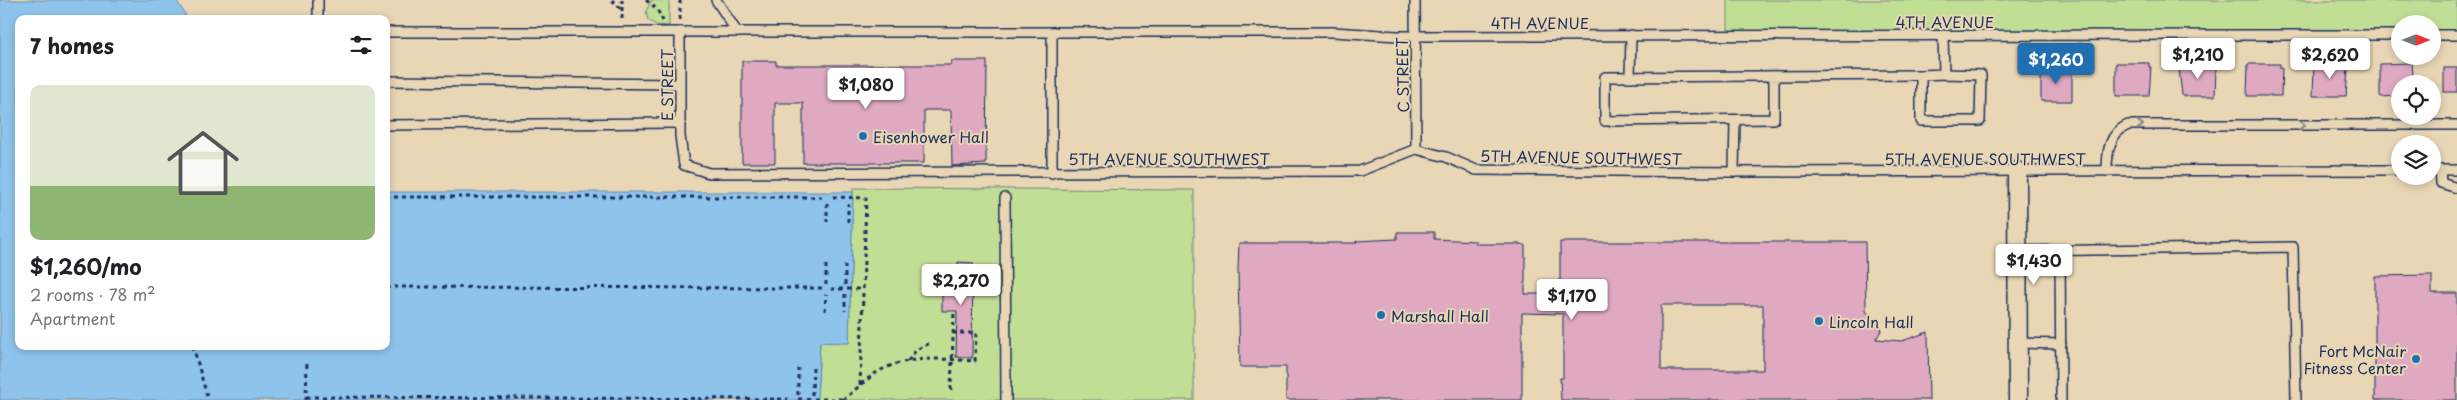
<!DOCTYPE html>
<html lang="en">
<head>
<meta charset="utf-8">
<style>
  :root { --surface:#fff; --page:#f6f6f6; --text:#202124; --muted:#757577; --line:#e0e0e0; --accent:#1f6fb2 }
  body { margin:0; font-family:"Playpen Sans",sans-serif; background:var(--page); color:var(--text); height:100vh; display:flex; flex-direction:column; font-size:19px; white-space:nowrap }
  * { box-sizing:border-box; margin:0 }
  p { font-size:16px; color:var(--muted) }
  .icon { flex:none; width:28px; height:28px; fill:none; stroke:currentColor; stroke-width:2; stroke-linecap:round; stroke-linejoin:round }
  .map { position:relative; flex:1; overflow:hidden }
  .side { position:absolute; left:15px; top:15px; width:375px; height:335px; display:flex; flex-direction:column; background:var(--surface); border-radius:10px; box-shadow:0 2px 8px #0003 }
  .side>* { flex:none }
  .needle { width:32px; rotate:90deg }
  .buttons { position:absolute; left:2391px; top:15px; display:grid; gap:10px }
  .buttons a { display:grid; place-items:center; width:50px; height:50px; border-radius:50%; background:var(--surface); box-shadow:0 2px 8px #0003; font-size:25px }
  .price { position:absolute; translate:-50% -42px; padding:0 11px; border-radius:5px; background:#fff; color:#222; font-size:16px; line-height:32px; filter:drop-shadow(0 1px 2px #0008) }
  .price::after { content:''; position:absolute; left:50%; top:30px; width:15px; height:11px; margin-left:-8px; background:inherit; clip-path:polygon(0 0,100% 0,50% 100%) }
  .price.on { background:var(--accent); color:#fff }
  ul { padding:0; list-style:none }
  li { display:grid; align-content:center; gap:10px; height:265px; padding:0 15px }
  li+li { border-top:1px solid var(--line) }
  li span { display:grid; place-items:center; height:155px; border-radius:10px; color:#555 }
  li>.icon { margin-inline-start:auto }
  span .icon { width:90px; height:90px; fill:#fffc; stroke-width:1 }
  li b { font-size:21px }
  h2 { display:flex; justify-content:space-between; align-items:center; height:60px; padding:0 15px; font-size:21px }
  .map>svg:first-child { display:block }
  .green { fill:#c1de95; stroke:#6e867a }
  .water { fill:#8ec4ec; stroke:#6088b3 }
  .building { fill:#dfa9c1; stroke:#1b2f5e; fill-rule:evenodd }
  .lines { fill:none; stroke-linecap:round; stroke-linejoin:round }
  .service-casing { stroke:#1b2f5e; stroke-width:12 }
  .minor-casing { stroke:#1b2f5e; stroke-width:21 }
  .path { stroke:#1b2f5e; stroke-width:3; stroke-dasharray:4 4; stroke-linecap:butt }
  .service { stroke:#e8d6b4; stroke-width:9 }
  .minor { stroke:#e8d6b4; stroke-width:18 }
  .oneway { stroke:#828289 }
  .poi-dot { fill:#1f6fb2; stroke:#e8d6b4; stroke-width:2 }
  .labels { text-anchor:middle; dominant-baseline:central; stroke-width:4; stroke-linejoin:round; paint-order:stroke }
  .street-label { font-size:15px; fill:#1b2f5e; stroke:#e8d6b4 }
  .poi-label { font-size:15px; fill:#1b2f5e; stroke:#e8d6b4; text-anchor:start }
</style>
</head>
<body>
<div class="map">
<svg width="2457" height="400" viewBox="0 0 2457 400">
  <rect width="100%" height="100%" fill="#e8d6b4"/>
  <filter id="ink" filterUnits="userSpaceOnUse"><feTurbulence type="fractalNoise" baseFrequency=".02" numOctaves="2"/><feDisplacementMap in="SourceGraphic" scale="10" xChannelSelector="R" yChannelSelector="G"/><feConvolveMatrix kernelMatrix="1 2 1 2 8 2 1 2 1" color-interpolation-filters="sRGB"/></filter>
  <g filter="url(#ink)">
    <g class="green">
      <path d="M652,0h17v26l-13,-1 -8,-5 -2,-9z"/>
      <path d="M1728,0h729v35h-24l-1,-11h-32v11h-672z"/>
      <path d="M853,188l341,2v210h-377l3,-58 29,1z"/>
    </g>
    <path class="water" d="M0,0h176l12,19h-169v327h367v-154h467l-4,151 -29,-1 -3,58h-817z"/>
    <g class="building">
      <path d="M742,61h34v4h175v-4h36l-1,103 -34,2 -1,-56h-27v53h-121v-60h-28v60h-33z"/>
      <path d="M2116,63h33v4h2l-2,29h-33z"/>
      <path d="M2412,63l2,21h-14v12l-20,1v-33z"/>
      <path d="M2214,64v4h2l-1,28h-33l-3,-28h3v-3z"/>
      <path d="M2248,64h32v4h2l-1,28h-34z"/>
      <path d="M2314,64h31v4h3l-2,28h-33z"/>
      <rect x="2041" y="68" width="31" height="33"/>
      <rect x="2444" y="68" width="13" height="24"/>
      <path d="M1397,232h37v7l42,2v3h46l3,1v49h35v-52h305l1,69 16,18 -6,10 26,2 26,-9 1,68h-368l-1,-22h3v-64l-41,-1v87h-236v-33h-46l-2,-97 1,-27h117v-2l41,-2zM1661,305h102v65h-102z"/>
      <path d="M958,262l15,1 -1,95 -16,-1 1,-46h-15v-19h3l-1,-20h14z"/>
      <path d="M2432,275v18h25v107h-82v-124z"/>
    </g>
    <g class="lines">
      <g class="service-casing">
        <g id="service">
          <path d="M318,0v19"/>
          <path d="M716,0l21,32"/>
          <path d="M1415,0l1,149"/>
          <path d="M386,32h947l64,4 1003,-1"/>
          <path d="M680,32v104l4,29 25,8 651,-2 56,-22 30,8 30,13 258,2 666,-2"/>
          <path d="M1052,32v141"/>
          <path d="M1943,35l1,39 37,1 -1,46h-59v-46l23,-1"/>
          <path d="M2432,35h25"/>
          <path d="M1774,76v43l-169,2v-44c105,0 211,-2 316,-2"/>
          <path d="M1630,77l1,-42"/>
          <path d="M386,81l293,3"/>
          <path d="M386,125l294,-2"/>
          <path d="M2432,170h25"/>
          <path d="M2440,170l1,13 16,5"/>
          <path d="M2107,171c0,-19 2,-38 21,-46h329"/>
          <path d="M1734,172l1,-52"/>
          <path d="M1005,198l1,202"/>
          <path d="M2018,251l275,-4 3,153"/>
          <path d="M2060,251l1,149"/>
          <path d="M2018,343l43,1"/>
        </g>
      </g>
      <g class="minor-casing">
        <path id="minor" d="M2017,171l1,229"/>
      </g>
      <g class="path">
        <path d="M612,0l9,9"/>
        <path d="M646,0l11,9 6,12"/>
        <path d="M680,0v21"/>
        <path d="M622,19v-19"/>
        <path d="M386,197h440"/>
        <path d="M833,197l33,1 -6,188"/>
        <path d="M827,203v19"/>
        <path d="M848,222v-18"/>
        <path d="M826,285v-21"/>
        <path d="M845,285v-20"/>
        <path d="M386,287l438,1"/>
        <path d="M831,289h31"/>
        <path d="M845,294v17"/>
        <path d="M825,311l1,-17"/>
        <path d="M193,346l15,54"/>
        <path d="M908,361l8,-11 14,-7"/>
        <path d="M951,390l3,-79"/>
        <path d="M798,395v-27"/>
        <path d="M812,395l1,-27"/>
        <path d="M306,397l482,2"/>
        <path d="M798,399h45"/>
        <path d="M306,400l1,-37"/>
        <path d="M843,400c10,-8 20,-18 30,-25 30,-21 68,-16 102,-14l1,-28h-23"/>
      </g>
      <use href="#service" class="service"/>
      <use href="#minor" class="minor"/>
    </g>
    <defs><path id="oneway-chevron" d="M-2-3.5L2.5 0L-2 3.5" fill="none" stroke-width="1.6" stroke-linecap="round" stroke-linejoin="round" transform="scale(1.25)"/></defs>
    <g class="oneway">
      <use href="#oneway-chevron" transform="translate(2140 125)"/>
      <use href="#oneway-chevron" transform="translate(2302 125)"/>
    </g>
  </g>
  <g class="poi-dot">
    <circle cx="863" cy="136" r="5"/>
    <circle cx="1381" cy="315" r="5"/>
    <circle cx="1819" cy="321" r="5"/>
    <circle cx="2416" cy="359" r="5"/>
  </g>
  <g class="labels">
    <g class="street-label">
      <text x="1945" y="21">4TH AVENUE</text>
      <text x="1540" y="22">4TH AVENUE</text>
      <text transform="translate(1402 75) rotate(-91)">C STREET</text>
      <text transform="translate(666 85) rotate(-90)">E STREET</text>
      <text transform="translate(1581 157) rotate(1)">5TH AVENUE SOUTHWEST</text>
      <text x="1169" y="158">5TH AVENUE SOUTHWEST</text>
      <text x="1985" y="158">5TH AVENUE SOUTHWEST</text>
    </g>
    <g class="poi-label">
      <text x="873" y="136">Eisenhower Hall</text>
      <text x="1391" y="315">Marshall Hall</text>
      <text x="1829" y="321">Lincoln Hall</text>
      <text x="2406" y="350" text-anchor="end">Fort McNair<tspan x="2406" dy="17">Fitness Center</tspan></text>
    </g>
  </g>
</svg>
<div class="buttons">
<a><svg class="needle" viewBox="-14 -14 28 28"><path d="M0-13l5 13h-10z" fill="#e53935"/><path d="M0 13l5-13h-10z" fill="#757577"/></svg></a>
<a><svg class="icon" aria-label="locate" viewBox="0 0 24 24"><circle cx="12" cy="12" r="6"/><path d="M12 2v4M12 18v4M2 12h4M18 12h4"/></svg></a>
<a><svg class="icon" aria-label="layers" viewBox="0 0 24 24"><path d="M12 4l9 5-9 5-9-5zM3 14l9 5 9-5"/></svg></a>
</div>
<b class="price" style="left:2198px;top:80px">$1,210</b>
<b class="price" style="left:2330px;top:80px">$2,620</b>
<b class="price on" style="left:2056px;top:85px">$1,260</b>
<b class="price" style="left:866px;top:110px">$1,080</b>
<b class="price" style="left:2034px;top:286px">$1,430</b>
<b class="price" style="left:961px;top:306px">$2,270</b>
<b class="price" style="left:1572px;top:321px">$1,170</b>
<section class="side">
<h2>7 homes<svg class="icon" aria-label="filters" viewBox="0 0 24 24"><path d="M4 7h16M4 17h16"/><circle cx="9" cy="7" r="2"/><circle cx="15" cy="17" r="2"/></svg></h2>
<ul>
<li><span style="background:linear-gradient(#dfe7d0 65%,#8fb573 0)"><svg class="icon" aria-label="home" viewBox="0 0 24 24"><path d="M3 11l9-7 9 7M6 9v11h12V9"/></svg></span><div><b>$1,260/mo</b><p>2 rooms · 78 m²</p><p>Apartment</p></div></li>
</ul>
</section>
</div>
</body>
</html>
